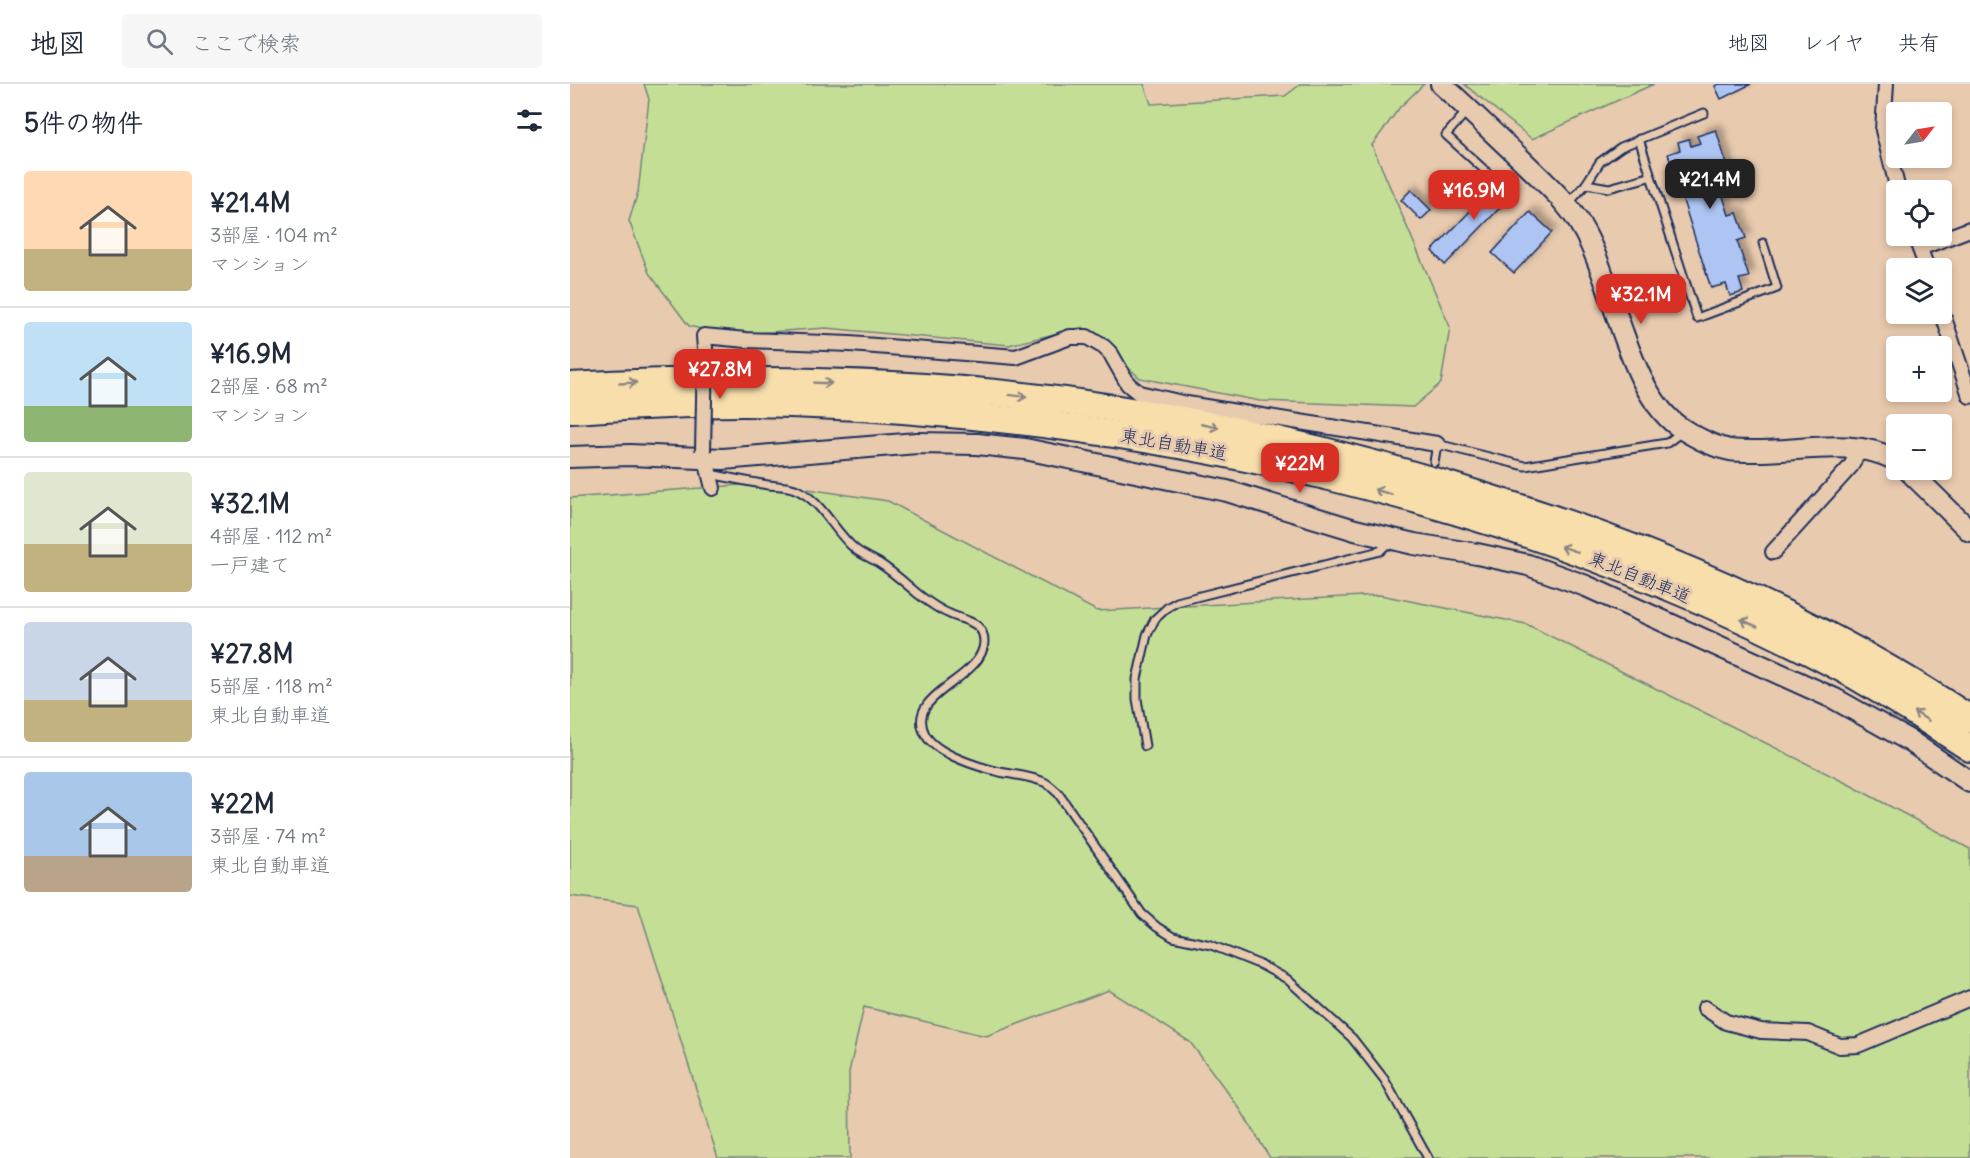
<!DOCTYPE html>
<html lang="ja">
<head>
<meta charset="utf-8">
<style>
  :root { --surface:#fff; --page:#f6f6f7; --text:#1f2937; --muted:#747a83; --line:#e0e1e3; --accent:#d93025 }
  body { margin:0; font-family:Delius,"Klee One",sans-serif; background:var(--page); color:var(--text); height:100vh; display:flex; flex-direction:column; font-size:22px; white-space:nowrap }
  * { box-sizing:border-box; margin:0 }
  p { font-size:20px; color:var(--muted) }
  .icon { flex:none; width:33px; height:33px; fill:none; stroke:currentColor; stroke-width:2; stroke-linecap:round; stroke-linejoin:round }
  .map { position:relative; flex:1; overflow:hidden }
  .panel { display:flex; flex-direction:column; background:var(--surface); width:570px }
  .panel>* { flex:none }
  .needle { width:39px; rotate:59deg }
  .fabs { position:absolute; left:1316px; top:18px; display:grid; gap:12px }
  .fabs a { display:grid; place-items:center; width:66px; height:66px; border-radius:6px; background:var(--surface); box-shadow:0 3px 9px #0003; font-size:30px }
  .price { position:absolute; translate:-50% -51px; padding:0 14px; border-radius:12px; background:var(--accent); color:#fff; font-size:20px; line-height:39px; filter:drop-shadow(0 2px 3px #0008) }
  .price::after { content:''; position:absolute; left:50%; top:36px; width:18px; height:14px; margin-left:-9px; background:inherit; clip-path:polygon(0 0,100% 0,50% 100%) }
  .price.current { background:#222; color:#fff }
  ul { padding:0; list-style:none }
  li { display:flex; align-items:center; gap:18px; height:150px; padding:0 24px }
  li+li { border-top:2px solid var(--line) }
  li span { display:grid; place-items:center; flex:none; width:168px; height:120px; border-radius:6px; color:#555 }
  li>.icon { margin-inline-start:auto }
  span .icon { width:72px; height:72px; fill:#fffc; stroke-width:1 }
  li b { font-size:26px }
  h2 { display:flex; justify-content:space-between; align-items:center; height:72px; padding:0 24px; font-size:26px }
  header { display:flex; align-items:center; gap:36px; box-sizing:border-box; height:84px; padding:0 30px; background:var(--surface); border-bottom:2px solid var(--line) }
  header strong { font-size:28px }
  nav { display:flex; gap:33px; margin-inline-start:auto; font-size:21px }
  .search { width:420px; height:54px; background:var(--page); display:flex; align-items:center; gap:15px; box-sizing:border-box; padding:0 21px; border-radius:6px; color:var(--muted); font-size:22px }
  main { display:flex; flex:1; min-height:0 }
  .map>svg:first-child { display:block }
  .green { fill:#c5de95; stroke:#70867a; stroke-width:1.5 }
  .building { fill:#aec5f3; stroke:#1b2f5e; stroke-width:1.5; filter:url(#shadow) }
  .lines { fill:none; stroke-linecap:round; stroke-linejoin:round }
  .lane-casing { stroke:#1b2f5e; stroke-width:11 }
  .street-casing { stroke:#1b2f5e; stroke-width:18 }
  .secondary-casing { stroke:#1b2f5e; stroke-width:24 }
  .highway-casing { stroke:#1b2f5e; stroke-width:30 }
  .lane { stroke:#e8caae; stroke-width:7 }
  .street { stroke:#e8caae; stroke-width:14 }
  .secondary { stroke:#e8caae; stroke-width:20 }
  .highway { stroke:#f8deab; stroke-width:26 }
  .street-bridge-casing { stroke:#1b2f5e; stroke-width:18; stroke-linecap:butt }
  .street-bridge { stroke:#e8caae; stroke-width:14 }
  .oneway { stroke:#8a8684 }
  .labels { text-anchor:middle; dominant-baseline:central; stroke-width:6; stroke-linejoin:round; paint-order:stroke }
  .street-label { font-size:18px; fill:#1b2f5e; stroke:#e8caae }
</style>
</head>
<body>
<header>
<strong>地図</strong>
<div class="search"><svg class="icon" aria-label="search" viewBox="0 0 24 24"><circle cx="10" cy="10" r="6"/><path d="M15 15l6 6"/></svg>ここで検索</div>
<nav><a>地図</a><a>レイヤ</a><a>共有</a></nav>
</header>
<main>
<section class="panel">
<h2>5件の物件<svg class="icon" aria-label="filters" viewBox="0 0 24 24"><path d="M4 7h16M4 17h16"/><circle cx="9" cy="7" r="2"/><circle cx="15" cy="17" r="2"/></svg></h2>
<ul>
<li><span style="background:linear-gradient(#ffd9b3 65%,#c2b280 0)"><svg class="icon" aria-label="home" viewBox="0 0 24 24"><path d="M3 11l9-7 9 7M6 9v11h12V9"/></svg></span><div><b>¥21.4M</b><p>3部屋 · 104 m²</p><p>マンション</p></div></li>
<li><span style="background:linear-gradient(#bfe0f5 70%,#8fb573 0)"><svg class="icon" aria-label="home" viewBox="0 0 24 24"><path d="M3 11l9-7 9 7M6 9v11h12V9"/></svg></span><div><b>¥16.9M</b><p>2部屋 · 68 m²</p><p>マンション</p></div></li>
<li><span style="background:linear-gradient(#dfe7d0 60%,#c2b280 0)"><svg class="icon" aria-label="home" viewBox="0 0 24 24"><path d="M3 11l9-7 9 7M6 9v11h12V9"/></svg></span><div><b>¥32.1M</b><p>4部屋 · 112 m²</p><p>一戸建て</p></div></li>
<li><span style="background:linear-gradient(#c9d6e8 65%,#c2b280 0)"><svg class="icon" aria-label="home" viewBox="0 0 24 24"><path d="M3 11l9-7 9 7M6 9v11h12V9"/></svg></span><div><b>¥27.8M</b><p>5部屋 · 118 m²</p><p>東北自動車道</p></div></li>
<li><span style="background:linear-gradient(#a9c7e8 70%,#b9a48a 0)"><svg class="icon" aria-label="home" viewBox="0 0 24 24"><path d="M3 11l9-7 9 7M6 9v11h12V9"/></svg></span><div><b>¥22M</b><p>3部屋 · 74 m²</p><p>東北自動車道</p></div></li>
</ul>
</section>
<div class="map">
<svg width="1400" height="1074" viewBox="0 0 1400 1074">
  <defs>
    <filter id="shadow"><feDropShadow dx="5.5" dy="-5.5" stdDeviation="3" flood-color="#0004"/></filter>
  </defs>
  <rect width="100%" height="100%" fill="#e8caae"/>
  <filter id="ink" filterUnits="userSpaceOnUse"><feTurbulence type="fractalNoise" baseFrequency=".0167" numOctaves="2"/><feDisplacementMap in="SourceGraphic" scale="12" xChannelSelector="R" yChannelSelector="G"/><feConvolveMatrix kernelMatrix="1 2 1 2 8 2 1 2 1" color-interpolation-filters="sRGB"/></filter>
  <g filter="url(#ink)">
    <g class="green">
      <path d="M74,0h500l7,20 134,-8 16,-12h123l-24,23 -28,38 78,182 -9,56 -28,24 -153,-6 -120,-23 -57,-51 -74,18 -183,-17 -100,7 -37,-9 -40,-53 -20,-52 9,-29 11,-93z"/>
      <path d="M894,0h190l-122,55z"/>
      <path d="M197,399l121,18 209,110 283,-16 146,29 326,162 118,63v309h-700l-30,-49 -50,-67 -81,-52 -123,46 -122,-29 -15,65 1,86h-132l-80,-253 -68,-9v-398z"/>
    </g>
    <g class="building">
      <path d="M1149,0h32l-30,15 -6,-13z"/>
      <path d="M1146,46l15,47 -13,4 11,34 8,-2 9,25 -9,3 12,36 -10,2 4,13 -13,4 -4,-12 -15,4 -43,-134 12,-4 -2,-8 11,-3 2,7 9,-3 -3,-7z"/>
      <path d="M932,94l14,13 -71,74 -13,-14z"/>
      <path d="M841,106l20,20 -10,10 -20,-20z"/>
      <path d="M960,128l22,20 -38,41 -22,-20z"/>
    </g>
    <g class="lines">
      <g class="lane-casing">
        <g id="lane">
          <path d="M897,27l-21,24 44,40"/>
          <path d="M1069,55l58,179 80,-30 -14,-45"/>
          <path d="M1016,100l23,4 40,-11"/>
          <path d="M999,119l17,-19 14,-22 21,-15 83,-34"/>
          <path d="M864,378l3,-18 88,22 142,-23 16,-12"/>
          <path d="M140,390c20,4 39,8 58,11 9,1 19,1 27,4 28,12 38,42 60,60 7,6 16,9 24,14 14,9 26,20 39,31 10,8 21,16 34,21 14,6 32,7 32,27 -1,38 -80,51 -59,92 10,20 54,33 75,38 15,3 30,4 44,10 5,2 10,8 14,11l84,121 15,13 16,10 38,8 50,20 26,14 65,59 32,41 44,79"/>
          <path d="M575,662l-8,-47v-20l10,-44 8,-16 13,-12 9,-5 19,-5 184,-46 9,-9"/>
        </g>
      </g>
      <g class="street-casing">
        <g id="street">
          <path d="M1316,0l-3,46 15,60"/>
          <path d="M1345,152l12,32"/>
          <path d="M1350,164l50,-19"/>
          <path d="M1371,225l29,87"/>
          <path d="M135,265l-1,-13 42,4 104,4 166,13 54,-20h17l17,10 7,7 17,30 11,9 48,11 250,40"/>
          <path d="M134,368l9,36"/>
          <path d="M1203,468l78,-86 9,-18"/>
          <path d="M1135,924l21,14 35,9 47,2 32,13 18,-1 112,-47"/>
        </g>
      </g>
      <g class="secondary-casing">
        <g id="secondary">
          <path d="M871,0c27,24 53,50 80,75 21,21 45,41 60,67 34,56 47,172 103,204 13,8 30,17 46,20 7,1 15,1 23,1 47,1 100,-14 143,9"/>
          <path d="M0,373l60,-2 93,4 194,-16 60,1 48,5 202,42 128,39 59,14 63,10 51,11 58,21 249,113 75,42 60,41"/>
          <path d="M1338,386l62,61"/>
        </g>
      </g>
      <g class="highway-casing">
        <g id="highway">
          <path d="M0,302c180,-10 364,-6 543,22 132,21 264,53 392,95 164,52 321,121 465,216"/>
          <path d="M0,326c73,-4 147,-9 221,-6 360,12 734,96 1054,266 43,24 84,51 125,78"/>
        </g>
      </g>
      <use href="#lane" class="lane"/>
      <use href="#street" class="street"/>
      <use href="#secondary" class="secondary"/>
      <use href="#highway" class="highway"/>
      <g class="street-bridge-casing">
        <path id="street-bridge" d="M133,367l2,-102"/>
      </g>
      <use href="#street-bridge" class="street-bridge"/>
    </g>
    <defs><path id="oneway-shaft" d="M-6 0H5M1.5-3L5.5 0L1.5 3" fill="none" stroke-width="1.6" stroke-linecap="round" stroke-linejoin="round" transform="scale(1.5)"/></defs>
    <g class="oneway">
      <use href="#oneway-shaft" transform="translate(58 299) rotate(-3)"/>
      <use href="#oneway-shaft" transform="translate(253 299) rotate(2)"/>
      <use href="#oneway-shaft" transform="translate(448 312) rotate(7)"/>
      <use href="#oneway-shaft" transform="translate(640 342) rotate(11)"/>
      <use href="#oneway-shaft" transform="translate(813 408) rotate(-164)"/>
      <use href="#oneway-shaft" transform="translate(999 465) rotate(-161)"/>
      <use href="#oneway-shaft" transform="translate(1179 539) rotate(-156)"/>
      <use href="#oneway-shaft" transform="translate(1351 632) rotate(-148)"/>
    </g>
  </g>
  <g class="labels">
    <g class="street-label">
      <text transform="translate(604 360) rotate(10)">東北自動車道</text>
      <text transform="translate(1070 493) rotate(22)">東北自動車道</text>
    </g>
  </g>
</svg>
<div class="fabs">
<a><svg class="needle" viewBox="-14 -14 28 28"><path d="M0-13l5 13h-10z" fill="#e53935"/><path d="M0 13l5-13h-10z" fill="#747a83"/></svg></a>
<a><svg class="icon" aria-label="locate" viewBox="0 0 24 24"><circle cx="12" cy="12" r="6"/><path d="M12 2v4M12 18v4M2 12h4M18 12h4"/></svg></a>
<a><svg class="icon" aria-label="layers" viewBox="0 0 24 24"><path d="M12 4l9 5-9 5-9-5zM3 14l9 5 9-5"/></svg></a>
<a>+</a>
<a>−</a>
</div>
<b class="price current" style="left:1140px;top:126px">¥21.4M</b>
<b class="price" style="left:904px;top:137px">¥16.9M</b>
<b class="price" style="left:1071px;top:241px">¥32.1M</b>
<b class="price" style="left:150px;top:316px">¥27.8M</b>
<b class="price" style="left:730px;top:410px">¥22M</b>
</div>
</main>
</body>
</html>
